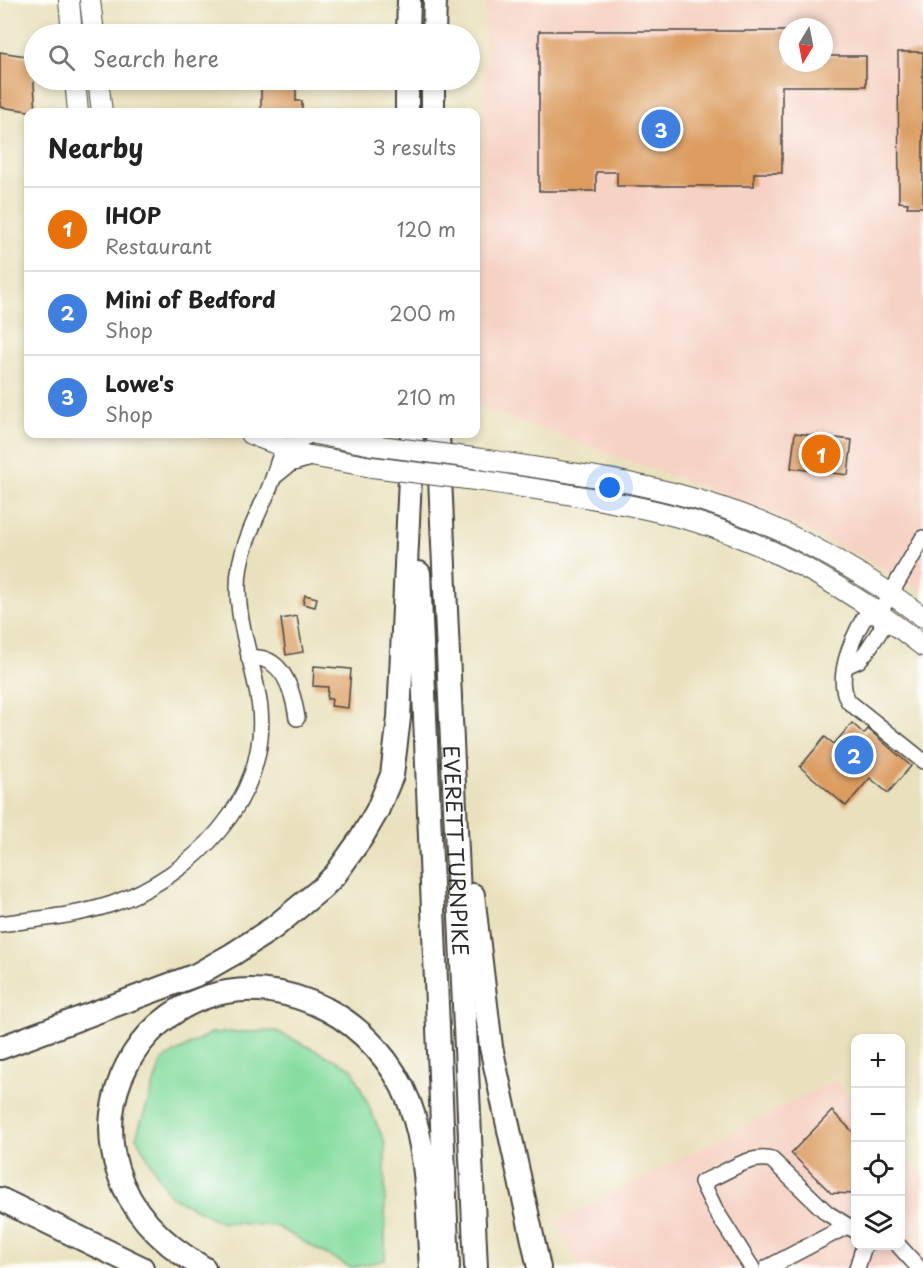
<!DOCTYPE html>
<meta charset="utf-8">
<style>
:root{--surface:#fff;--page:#f2f2f2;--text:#222;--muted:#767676;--line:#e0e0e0;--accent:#0b8043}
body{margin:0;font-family:"Playpen Sans",sans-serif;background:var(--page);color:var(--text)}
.controls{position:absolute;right:18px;bottom:18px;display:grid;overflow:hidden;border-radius:12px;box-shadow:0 3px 9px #0003}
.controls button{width:54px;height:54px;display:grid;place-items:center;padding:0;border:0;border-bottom:2px solid var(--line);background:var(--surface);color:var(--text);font:30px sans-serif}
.compass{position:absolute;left:779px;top:18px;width:54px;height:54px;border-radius:50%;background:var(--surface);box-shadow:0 3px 9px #0003;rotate:190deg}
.you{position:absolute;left:610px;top:488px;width:21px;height:21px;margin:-15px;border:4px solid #fff;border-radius:50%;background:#1a73e8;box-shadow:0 0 0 9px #1a73e833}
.badge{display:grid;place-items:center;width:39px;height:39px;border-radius:50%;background:var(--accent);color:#fff;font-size:20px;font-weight:700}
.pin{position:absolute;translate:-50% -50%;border:3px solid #fff;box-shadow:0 2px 6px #0006}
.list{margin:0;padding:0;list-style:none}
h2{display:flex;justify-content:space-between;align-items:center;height:78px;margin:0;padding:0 24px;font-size:26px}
h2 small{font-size:20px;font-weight:400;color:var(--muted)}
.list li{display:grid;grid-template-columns:39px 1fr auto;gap:18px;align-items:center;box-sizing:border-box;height:84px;padding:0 24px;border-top:2px solid var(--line)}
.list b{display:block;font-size:22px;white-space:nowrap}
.list p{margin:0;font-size:20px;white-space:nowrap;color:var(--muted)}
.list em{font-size:20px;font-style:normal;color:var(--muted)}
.icon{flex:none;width:33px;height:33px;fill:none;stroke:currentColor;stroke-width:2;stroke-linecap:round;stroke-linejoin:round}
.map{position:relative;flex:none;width:923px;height:1268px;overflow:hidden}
.search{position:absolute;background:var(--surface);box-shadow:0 3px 9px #0003;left:24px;top:24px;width:456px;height:66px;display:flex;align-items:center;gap:15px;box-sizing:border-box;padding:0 21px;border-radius:33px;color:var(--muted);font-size:22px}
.panel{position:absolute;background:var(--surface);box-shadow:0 3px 9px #0003;left:24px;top:108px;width:456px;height:330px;border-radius:12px}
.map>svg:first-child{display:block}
.built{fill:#f6d2c4;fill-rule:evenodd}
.green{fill:#87dda0;stroke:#598466;stroke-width:1.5}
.building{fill:#dc9c60}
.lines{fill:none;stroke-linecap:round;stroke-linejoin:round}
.minor-casing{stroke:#484641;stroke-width:18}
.major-casing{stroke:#484641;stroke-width:22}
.highway-casing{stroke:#484641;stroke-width:26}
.minor{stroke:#fff;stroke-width:15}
.major{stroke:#fff;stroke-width:20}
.highway{stroke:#fff;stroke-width:22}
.major-bridge-casing{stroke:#484641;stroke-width:22;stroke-linecap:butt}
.major-bridge{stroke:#fff;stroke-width:20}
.labels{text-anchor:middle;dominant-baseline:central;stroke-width:5;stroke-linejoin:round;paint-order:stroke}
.street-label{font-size:21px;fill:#2b2b2b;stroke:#fdfcf7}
</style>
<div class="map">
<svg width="923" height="1268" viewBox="0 0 923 1268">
<rect width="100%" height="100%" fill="#fdfcf7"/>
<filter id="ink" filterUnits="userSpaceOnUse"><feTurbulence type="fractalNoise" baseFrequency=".0167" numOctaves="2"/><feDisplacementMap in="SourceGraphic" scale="12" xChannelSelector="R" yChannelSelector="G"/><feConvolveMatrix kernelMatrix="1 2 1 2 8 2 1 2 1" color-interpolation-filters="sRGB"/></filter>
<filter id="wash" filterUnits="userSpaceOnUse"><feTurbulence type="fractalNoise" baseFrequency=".008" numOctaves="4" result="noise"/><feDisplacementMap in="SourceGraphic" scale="24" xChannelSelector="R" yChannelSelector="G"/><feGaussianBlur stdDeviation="1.35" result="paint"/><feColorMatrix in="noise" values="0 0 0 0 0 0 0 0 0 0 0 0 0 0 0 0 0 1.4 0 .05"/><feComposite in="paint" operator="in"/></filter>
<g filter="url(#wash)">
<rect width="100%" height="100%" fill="#e9e1bd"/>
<!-- built -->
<g class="built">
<path d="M486 0H923V592L861 556 759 508 476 405ZM788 27H824V63H788Z"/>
<path d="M835 1080 855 1102 856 1246H900L901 1152 923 1177V1268H581L555 1222Z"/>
</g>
<!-- green -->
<path class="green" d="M276 1031 352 1068 385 1143V1260L351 1268 275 1226 220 1222 169 1195 136 1137 162 1060 211 1033Z"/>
<g id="blocks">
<!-- building -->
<g class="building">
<path d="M539 31H788V63H824V56H866V86H782V173H754V186H617V172H596V191H539Z"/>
<path d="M0 52 32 57 36 112 0 107Z"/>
<path d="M898 52H923V207H907L908 203 899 202Z"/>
<path d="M266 80H296V101H302V112H261V81Z"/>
<path d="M795 433 852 440 848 475 791 468Z"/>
<path d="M305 595 317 598 315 607 303 604Z"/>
<path d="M297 616 303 652 286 655 281 619Z"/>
<path d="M314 666 351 669 348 708 331 706 332 699H327L328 687 313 686Z"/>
<path d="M852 723 864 734 868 729 911 766 888 793 870 778 846 806 800 767 825 737 834 744Z"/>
<path d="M832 1111 855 1134V1194L831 1193 791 1153Z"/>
</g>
</g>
</g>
<g filter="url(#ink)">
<use href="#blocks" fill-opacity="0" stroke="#484641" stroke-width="1.5"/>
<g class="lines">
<defs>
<g id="minor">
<path d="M274 477 290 464 314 457"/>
<path d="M880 612 864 618C852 639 834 680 849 702L923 761"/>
<path d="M249 658C283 654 293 691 297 718"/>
<path d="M846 666 859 660 866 652 882 628 880 612 923 538"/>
<path d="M0 924C37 919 76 916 112 904 192 876 269 800 260 709 255 662 231 614 240 565 245 539 258 514 269 489 283 455 274 448 314 434"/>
<path d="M899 1246 919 1268"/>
<path d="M752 1268 716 1211 702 1182C724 1175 749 1153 772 1160L827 1213 856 1231"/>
<path d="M767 1268 847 1226"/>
<path d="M857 1268 864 1246"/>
</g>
<g id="major">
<path d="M69 0 72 34"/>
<path d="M90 0 94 34"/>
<path d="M75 80 78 112"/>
<path d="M98 80 102 112"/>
<path d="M250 434 305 455 372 467"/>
<path d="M315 434 372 445"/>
<path d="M481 459C550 470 621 478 688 497 773 520 853 565 923 617"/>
<path d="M483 481C553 492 624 501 693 521 777 546 854 592 923 646"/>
</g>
<g id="highway">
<path d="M408 34 409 0"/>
<path d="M434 34 435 0"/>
<path d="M407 112V80"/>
<path d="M433 112V80"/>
<path id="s1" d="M438 434 476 1268"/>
<path d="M419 573 448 1268"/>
<path d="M473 895 491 1047 539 1268"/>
<path d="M0 1048 196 975 233 954 273 928 322 888 335 875 362 837 377 811 392 775 399 718 412 434"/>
<path d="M0 1199 142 1268"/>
<path d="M204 1268C12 1160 150 921 326 1009 363 1028 394 1063 409 1102 429 1154 427 1213 431 1268"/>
</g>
</defs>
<!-- minor casing -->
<use href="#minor" class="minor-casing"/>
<!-- major casing -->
<use href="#major" class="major-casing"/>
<!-- highway casing -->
<use href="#highway" class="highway-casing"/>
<!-- minor -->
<use href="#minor" class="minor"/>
<!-- major -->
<use href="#major" class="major"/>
<!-- highway -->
<use href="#highway" class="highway"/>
<defs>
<g id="major-bridge">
<path d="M372 445 481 459"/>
<path d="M372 467 483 481"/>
</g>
</defs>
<!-- major-bridge casing -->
<use href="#major-bridge" class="major-bridge-casing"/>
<!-- major-bridge -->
<use href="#major-bridge" class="major-bridge"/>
</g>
</g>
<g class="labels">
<!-- street labels -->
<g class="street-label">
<text stroke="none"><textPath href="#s1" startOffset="417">EVERETT TURNPIKE</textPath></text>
</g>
</g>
</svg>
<div class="controls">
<button>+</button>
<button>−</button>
<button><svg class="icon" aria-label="locate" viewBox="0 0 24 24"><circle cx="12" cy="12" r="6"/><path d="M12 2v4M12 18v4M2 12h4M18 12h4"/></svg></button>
<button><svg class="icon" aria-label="layers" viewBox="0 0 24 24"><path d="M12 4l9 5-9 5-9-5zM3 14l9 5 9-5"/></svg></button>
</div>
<svg class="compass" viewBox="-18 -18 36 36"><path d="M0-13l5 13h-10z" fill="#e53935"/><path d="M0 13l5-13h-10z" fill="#767676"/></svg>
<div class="you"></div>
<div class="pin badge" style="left:821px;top:454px;background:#e8710a">1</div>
<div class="pin badge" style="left:854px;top:755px;background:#3f7fe0">2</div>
<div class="pin badge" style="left:661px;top:129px;background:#3f7fe0">3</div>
<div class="search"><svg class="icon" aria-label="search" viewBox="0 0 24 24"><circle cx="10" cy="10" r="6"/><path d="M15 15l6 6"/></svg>Search here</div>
<section class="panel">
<h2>Nearby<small>3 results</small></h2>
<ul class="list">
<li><span class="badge" style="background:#e8710a">1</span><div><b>IHOP</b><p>Restaurant</p></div><em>120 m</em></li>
<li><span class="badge" style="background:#3f7fe0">2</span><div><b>Mini of Bedford</b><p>Shop</p></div><em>200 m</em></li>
<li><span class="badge" style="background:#3f7fe0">3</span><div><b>Lowe's</b><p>Shop</p></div><em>210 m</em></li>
</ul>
</section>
</div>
